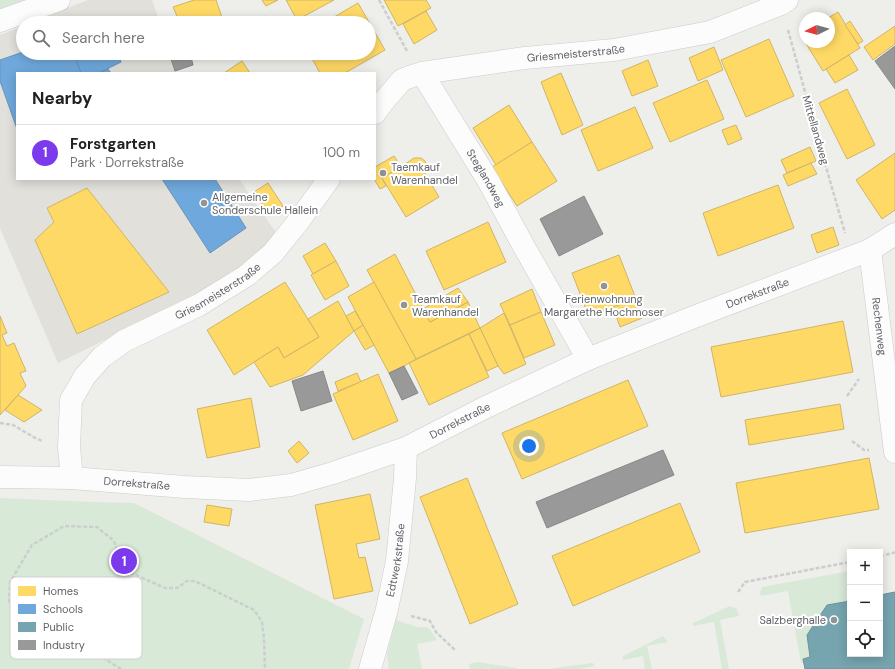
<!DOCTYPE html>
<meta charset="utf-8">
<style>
:root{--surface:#fff;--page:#f2f2f2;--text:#202124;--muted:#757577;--line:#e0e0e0;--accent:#7c3aed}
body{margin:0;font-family:"DM Sans",sans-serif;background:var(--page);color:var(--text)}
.controls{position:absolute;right:12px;bottom:12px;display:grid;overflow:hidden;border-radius:0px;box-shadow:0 2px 10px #0003}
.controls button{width:36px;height:36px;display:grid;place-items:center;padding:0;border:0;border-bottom:1px solid var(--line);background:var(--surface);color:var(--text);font:20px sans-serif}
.compass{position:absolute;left:799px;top:12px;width:36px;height:36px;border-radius:50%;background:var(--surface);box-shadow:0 2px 10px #0003;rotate:265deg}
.you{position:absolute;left:529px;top:446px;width:14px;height:14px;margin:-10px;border:3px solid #fff;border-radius:50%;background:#1a73e8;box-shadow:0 0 0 6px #1a73e833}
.badge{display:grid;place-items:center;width:26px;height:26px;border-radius:50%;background:var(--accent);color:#fff;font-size:13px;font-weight:700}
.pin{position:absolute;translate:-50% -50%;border:2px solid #fff;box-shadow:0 1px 4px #0006}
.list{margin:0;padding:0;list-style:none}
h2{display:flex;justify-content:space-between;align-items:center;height:52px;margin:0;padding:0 16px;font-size:17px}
h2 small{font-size:13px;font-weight:400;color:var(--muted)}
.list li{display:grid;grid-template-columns:26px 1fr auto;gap:12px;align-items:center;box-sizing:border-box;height:56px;padding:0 16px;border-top:1px solid var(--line)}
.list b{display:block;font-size:15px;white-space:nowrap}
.list p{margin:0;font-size:13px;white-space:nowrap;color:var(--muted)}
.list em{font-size:13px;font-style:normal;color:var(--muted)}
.icon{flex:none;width:22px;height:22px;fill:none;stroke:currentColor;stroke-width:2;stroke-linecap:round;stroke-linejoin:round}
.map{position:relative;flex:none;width:895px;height:669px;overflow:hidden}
.search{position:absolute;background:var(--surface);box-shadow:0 2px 10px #0003;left:16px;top:16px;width:360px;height:44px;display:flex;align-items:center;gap:10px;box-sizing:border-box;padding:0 14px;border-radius:22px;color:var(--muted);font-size:15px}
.panel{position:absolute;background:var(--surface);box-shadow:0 2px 10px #0003;left:16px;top:72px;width:360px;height:108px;border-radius:0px}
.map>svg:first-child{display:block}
.education{fill:#e1e0da}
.green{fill:#d9e9d8}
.homes{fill:#ffd966;stroke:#cfb566}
.schools{fill:#6fa8dc;stroke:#6a93b9}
.public{fill:#76a5af;stroke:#6f9199}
.industry{fill:#999;stroke:#88888a}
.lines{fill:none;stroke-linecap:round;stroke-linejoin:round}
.minor-casing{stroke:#cbcccb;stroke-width:23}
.path{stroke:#cacfcd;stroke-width:2.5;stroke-dasharray:4 2;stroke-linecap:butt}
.minor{stroke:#fcfcfc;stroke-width:22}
.poi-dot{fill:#919395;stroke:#fff;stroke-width:1.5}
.labels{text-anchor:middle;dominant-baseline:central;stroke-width:4;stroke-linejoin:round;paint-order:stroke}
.street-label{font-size:11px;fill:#5f6267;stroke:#fff}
.poi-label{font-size:11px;fill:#5f6267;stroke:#fff;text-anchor:start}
.key{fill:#fff;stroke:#cfd0d1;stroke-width:1}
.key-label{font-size:11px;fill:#5f6267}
</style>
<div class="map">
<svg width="895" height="669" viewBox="0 0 895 669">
<rect width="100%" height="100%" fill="#eeeeea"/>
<!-- education -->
<g class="education">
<path d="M88 0H152L160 23H30Z"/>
<path d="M23 26V53H170L177 73H17V179H239L277 234 255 259 223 282 58 363 0 228V35Z"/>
</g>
<!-- green -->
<g class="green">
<path d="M0 0H37L0 14Z"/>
<path d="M0 498 93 502 134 503 364 619 349 669H0Z"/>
<path d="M850 571V601L827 605 807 635 810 657 803 659V663H801L788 591 761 596 760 592 762 587Z"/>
<path d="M730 606 737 609 739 616 720 620 729 669H722L714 622 693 626V623Z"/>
<path d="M396 620 417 627H428L437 640 417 644 422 669H389L387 654Z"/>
<path d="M663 636 668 642 647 646 652 669H645L643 656 623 660V656Z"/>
<path d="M477 662 517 668 518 669H490V668L484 669H470L469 664Z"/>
<path d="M593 663 594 666 579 669H548Z"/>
</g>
<!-- homes -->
<g class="homes">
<path d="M194 0H216L224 23H180L173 7Z"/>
<path d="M262 0H278L266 6Z"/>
<path d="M286 0H334L297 20Z"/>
<path d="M384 0H426L431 8 398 26Z"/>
<path d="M358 3 385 50 345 73H320L309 53H369V23H324Z"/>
<path d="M426 11 437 30 414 44 403 24Z"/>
<path d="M838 12 860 48 823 71 805 42H829V18H828Z"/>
<path d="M265 16 269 23H253Z"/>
<path d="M850 21 863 41 858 44 845 25Z"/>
<path d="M895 26V44L873 60 864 47Z"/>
<path d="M769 39 794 96 746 117 721 60Z"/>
<path d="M714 47 723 70 698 81 689 58Z"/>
<path d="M849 55 858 70 835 83 826 69Z"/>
<path d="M648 60 658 86 632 96 622 71Z"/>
<path d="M242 61 250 73H224Z"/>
<path d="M561 73 583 125 562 135 541 82Z"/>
<path d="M707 80 724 119 670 142 653 103Z"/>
<path d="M847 89 875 145 847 159 819 103Z"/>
<path d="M509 105 532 142 496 165 473 128Z"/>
<path d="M635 107 653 148 598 171 581 130Z"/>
<path d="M736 125 742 139 728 145 722 130Z"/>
<path d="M532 142 557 181 517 206 492 167Z"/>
<path d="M810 147 816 161 787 173 781 160Z"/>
<path d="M895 153V210L882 219 856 180Z"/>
<path d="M394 156 401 167 382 178 386 186 380 189 374 179H375V167Z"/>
<path d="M414 158H421L425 161 427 165V170L425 174 439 197 406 217 382 178 401 167Z"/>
<path d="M811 163 817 174 788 186 783 175Z"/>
<path d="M268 183 283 206 269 216 254 192Z"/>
<path d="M778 185 794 228 718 256 703 213Z"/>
<path d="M87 188 169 292 77 334 35 240 54 222 47 208Z"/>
<path d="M488 222 506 262 444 290 426 251Z"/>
<path d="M833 227 839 245 817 253 811 235Z"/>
<path d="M325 243 336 261 313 274 303 256Z"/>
<path d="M395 254 430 322 468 302 480 328 416 359 367 270Z"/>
<path d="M619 255 636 299 589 317 572 273Z"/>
<path d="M336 261 349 286 325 300 311 275Z"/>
<path d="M285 282 319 337 284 358 278 347 234 375 207 330Z"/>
<path d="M374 282 416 359 404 366 389 373 348 297Z"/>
<path d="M458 288 468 302 430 322 423 309Z"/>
<path d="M532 289 541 312 510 325 500 304Z"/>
<path d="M636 299 642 318 620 327 613 307Z"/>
<path d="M338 301 354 331 303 375 270 387 254 362 278 347 284 358 319 337 308 319Z"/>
<path d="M355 311 363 325 354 331 346 316Z"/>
<path d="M541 312 555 345 524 358 510 325Z"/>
<path d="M504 313 526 364 504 374 498 366 480 328Z"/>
<path d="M0 316 7 333 2 335 7 346 14 343 26 371 20 373 26 386 0 415Z"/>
<path d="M843 321 853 372 721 397 711 347Z"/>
<path d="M363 325 374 345 365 350 354 331Z"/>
<path d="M480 328 498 366 487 371 469 334Z"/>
<path d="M469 334 489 377 429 405 409 363Z"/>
<path d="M357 373 361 382 338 391 335 382Z"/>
<path d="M378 374 398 421 353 440 333 394Z"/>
<path d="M628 380 648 426 522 479 502 433Z"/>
<path d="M18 395 42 410 24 422 5 410Z"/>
<path d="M251 398 260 447 207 458 197 409Z"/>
<path d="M840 404 844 429 749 445 745 420Z"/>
<path d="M299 441 309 453 297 463 288 451Z"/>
<path d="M869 458 879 509 745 533 736 483Z"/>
<path d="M467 478 518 604 470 624 420 497Z"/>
<path d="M370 494 380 539 356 544 359 558 365 557 373 591 334 599 315 505Z"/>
<path d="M680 503 700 552 573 606 552 556Z"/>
<path d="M207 505 232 509 229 526 204 522Z"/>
</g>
<!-- schools -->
<g class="schools">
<path d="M23 52V53H74L81 73H17V129L0 81V60Z"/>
<path d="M74 53H118L121 62 99 73H81Z"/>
<path d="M108 69 111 73H99Z"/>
<path d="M162 179H215L246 228 210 253Z"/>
</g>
<!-- public -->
<path class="public" d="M895 592V669H805L803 659 810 657 807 635 827 605 850 601V654H880V595Z"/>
<!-- industry -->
<g class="industry">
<path d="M178 18 180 23H162L170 20Z"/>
<path d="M895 46V89L875 61Z"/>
<path d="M169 53H190L193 65 175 71Z"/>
<path d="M584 196 603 234 559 256 540 219Z"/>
<path d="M404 366 418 393 402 400 389 373Z"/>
<path d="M323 371 332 401 301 411 292 381Z"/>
<path d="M663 450 674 475 547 528 536 502Z"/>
</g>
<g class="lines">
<defs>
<g id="minor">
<path d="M0 21 59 0"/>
<path id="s1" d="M422 73 489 182 523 245 588 359"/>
<path id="s2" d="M375 113 383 102 402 80 412 76 422 73 525 58 614 50 710 32 781 4 787 0"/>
<path id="s3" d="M870 250 895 452"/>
<path id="s4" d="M0 477 72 478 185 487 249 490 291 485 333 473 406 448 484 408 588 359 694 317 870 250 895 234"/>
<path id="s5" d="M72 478 69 447 71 400 85 376 102 357 124 341 199 305 246 276 273 253 298 222 329 179"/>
<path id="s6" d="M370 669 387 609 397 561 405 478 406 448"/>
</g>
</defs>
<!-- minor casing -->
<use href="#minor" class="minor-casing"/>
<!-- path -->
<g class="path">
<path d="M379 0 407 51"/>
<path d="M788 30 818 139 845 233"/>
<path d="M847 396 859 379"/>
<path d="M0 423 13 425 37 439 43 441"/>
<path d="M852 441 864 450H869"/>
<path d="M880 556 893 553 895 552"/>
<path d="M738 592 745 582 850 562"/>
<path d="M411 616 430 621 436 632 456 651"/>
<path d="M121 669 97 654 37 641 17 621 9 601 10 582 32 545 64 526 97 527 114 541 119 557 129 572 165 588H177L187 581H195L254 610 262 622 264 638 265 669"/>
</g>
<!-- minor -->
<use href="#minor" class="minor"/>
</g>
<!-- markers -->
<g class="poi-dot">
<circle cx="383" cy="173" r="4"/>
<circle cx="204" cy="203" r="4"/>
<circle cx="604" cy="286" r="4"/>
<circle cx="404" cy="305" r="4"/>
<circle cx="834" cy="620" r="4"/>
</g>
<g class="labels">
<!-- street labels -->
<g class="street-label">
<text stroke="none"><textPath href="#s2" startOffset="219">Griesmeisterstraße</textPath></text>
<text transform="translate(816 130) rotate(74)">Mittellandweg</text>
<text stroke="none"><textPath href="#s1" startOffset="123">Steglandweg</textPath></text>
<text stroke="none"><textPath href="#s5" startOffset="265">Griesmeisterstraße</textPath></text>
<text stroke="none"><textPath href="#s4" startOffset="797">Dorrekstraße</textPath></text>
<text stroke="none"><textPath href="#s3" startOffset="77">Rechenweg</textPath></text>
<text stroke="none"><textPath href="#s4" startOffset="473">Dorrekstraße</textPath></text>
<text stroke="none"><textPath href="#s4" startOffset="137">Dorrekstraße</textPath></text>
<text stroke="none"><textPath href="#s6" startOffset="112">Edtwerkstraße</textPath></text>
</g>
<!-- poi labels -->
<g class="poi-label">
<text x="391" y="167">Taemkauf<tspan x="391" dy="13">Warenhandel</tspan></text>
<text x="212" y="197">Allgemeine<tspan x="212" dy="13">Sonderschule Hallein</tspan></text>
<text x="412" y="299">Teamkauf<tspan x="412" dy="13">Warenhandel</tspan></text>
<text x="604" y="299" text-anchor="middle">Ferienwohnung<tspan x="604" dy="13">Margarethe Hochmoser</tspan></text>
<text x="826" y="620" text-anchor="end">Salzberghalle</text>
</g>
</g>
<!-- legend -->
<rect x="10" y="577" width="132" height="82" rx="6" class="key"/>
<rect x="18" y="586" width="18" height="10" fill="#ffd966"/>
<rect x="18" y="604" width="18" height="10" fill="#6fa8dc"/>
<rect x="18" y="622" width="18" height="10" fill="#76a5af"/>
<rect x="18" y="640" width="18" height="10" fill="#999"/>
<g class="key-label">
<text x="43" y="595">Homes</text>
<text x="43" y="613">Schools</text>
<text x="43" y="631">Public</text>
<text x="43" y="649">Industry</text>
</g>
</svg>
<div class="controls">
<button>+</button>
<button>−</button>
<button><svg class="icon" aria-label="locate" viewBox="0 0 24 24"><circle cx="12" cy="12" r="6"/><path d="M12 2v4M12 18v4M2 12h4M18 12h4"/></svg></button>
</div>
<svg class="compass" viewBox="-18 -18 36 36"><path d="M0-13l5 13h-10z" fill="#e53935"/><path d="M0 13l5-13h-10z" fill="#757577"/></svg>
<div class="you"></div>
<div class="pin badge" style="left:124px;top:561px">1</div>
<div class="search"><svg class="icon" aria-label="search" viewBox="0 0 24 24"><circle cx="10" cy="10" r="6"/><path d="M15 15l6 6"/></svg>Search here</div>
<section class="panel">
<h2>Nearby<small></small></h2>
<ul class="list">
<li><span class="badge">1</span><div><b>Forstgarten</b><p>Park · Dorrekstraße</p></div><em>100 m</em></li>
</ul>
</section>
</div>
